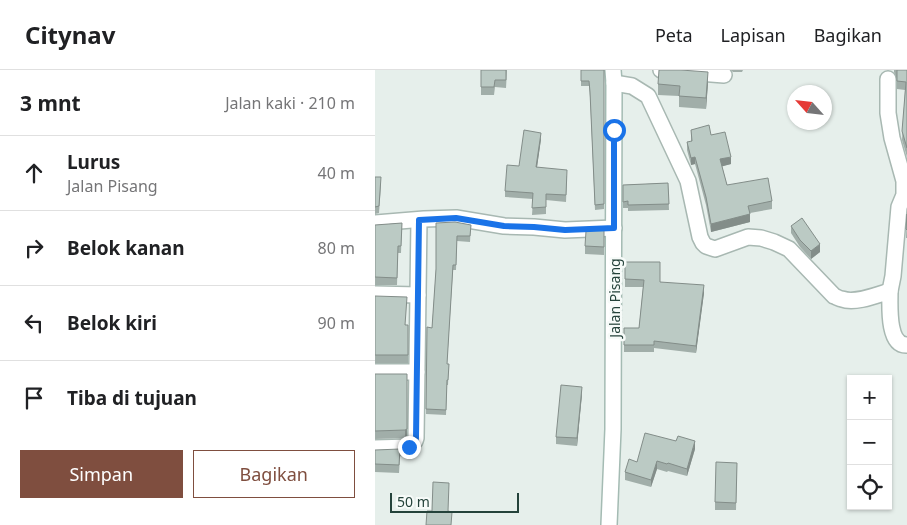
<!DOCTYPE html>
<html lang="id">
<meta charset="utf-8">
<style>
:root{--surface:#fff;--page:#f6f6f6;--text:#202124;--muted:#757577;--line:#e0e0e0;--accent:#7f4e3f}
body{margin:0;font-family:"Noto Sans",sans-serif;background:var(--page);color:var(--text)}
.controls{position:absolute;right:15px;bottom:15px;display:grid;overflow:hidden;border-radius:0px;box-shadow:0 1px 4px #0004}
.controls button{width:45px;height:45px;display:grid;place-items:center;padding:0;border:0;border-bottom:1px solid var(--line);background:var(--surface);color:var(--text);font:25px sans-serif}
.compass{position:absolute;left:412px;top:15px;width:45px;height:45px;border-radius:50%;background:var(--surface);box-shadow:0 1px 4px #0004;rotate:297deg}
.scale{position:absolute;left:15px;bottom:12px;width:129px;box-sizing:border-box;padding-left:5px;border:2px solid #24423a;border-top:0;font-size:14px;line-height:18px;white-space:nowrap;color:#24423a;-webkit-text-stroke:4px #f7fbf9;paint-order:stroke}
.stop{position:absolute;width:15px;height:15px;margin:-11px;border:4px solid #1a73e8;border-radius:50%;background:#fff}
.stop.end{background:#1a73e8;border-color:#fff;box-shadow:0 1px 5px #0008}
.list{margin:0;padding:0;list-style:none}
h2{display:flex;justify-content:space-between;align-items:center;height:65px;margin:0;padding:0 20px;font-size:21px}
h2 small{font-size:16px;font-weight:400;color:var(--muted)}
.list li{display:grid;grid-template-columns:32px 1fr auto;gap:15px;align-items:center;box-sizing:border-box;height:75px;padding:0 20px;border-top:1px solid var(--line)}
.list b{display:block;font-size:19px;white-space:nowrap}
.list p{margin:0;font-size:16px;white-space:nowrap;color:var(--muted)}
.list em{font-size:16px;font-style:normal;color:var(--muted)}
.actions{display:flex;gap:10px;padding:15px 20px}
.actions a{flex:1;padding:11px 0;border:1px solid var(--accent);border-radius:0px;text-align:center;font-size:18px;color:var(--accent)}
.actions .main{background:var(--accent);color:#fff}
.icon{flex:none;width:28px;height:28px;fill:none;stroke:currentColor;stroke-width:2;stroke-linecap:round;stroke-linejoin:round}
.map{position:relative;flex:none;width:532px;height:455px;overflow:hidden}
header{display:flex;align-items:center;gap:30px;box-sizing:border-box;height:70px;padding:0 25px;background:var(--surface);border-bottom:1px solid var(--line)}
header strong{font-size:24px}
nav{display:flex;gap:28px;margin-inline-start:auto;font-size:18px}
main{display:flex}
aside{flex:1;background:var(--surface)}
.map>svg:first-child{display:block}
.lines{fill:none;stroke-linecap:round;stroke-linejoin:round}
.street-casing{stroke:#a8b8b2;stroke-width:18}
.secondary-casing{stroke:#a4bbb3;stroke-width:18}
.street{stroke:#fff;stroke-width:15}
.secondary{stroke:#fff;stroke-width:15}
.wall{fill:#a1aea9}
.shaded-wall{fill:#838d89}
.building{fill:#bbcac4;stroke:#838d89}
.route{stroke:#1a73e8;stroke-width:6}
.labels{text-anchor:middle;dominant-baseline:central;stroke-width:5;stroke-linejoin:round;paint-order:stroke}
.street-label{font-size:14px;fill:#24423a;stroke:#f7fbf9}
</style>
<header>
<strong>Citynav</strong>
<nav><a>Peta</a><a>Lapisan</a><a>Bagikan</a></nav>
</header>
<main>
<aside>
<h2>3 mnt<small>Jalan kaki · 210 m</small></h2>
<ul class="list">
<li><svg class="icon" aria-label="ahead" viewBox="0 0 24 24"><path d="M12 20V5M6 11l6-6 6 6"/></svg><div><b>Lurus</b><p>Jalan Pisang</p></div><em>40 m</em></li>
<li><svg class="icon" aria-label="right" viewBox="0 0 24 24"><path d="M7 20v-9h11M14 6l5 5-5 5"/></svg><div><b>Belok kanan</b></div><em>80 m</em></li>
<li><svg class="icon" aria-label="left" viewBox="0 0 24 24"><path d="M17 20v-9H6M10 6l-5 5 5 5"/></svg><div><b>Belok kiri</b></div><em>90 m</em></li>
<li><svg class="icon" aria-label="arrive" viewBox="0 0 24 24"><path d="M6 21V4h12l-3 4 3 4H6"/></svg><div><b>Tiba di tujuan</b></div></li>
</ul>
<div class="actions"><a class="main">Simpan</a><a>Bagikan</a></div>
</aside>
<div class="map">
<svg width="532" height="455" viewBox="0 0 532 455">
<rect width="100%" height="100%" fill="#e6efeb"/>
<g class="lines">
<defs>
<g id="street">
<path d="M286 0 349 5"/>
<path d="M513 9V43L517 68 529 111V125L524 137 518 206 515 221"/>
<path d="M239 13 257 16 273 26 313 111 325 167 328 173 331 176 340 179 373 167 386 168 399 172 414 179 459 226C462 227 464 229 467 229 480 234 502 225 515 221 515 234 512 276 532 275"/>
<path d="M0 153 49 149 81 148 129 156 159 157 190 160 239 158"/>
<path d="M0 224 43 225"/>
<path d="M0 302H42"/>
<path d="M0 378 34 377 40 371 41 368 44 150"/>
</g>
<path id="secondary" d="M234 455 238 359 239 13 238 0"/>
</defs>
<!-- street casing -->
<use href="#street" class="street-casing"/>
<!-- secondary casing -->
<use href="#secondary" class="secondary-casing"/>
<!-- street -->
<use href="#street" class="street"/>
<!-- secondary -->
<use href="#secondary" class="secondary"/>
</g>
<!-- wall -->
<g class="wall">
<path d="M106 0H132L131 18 120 17 119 25H106Z"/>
<path d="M206 0H229V139L220 140 215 27 214 16H206Z"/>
<path d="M356 0H368L367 2H358Z"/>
<path d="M519 0H532V87L527 70 530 20 522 19V9L519 2Z"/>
<path d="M333 13 331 39 304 37V26L283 25V14Z"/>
<path d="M316 60 336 65 356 94 347 96 352 115 397 131V139L375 143V152L336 162 331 135 320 94 316 95 312 80V72H316Z"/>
<path d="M166 69 162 97 192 106 191 132 171 130V144L157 145 158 129 130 127V121L144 96Z"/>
<path d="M0 107 6 115 4 143 0 144Z"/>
<path d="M293 113 294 140 253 141V138H248V115Z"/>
<path d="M532 144V168H531Z"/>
<path d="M27 153 26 183H23L22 215H0V155Z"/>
<path d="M61 153 96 155 95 172 82 171 81 200H78L72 294H74L73 315H72L71 345 51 344 52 257 57 258 61 199Z"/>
<path d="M416 156 445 182 436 189 425 177 416 163Z"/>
<path d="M229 160V185L210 184V176Z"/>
<path d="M250 192 285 212 329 223 321 283 279 278V282H249V258H264L268 217H250Z"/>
<path d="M0 226 31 255H33V293H0Z"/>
<path d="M0 304H32V366L30 368 0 369Z"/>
<path d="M207 324 202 376 181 374V367Z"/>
<path d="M301 371 320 379 312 406 293 401 292 402 282 399 276 417 250 410V402L262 392Z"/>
<path d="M0 380 25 387 24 403 0 402Z"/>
<path d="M362 393 361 440H340V432Z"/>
</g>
<!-- shaded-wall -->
<g class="shaded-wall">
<path d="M333 2V13L331 39V28Z"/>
<path d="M166 63V69L161 104V97Z"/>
<path d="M320 87V94L316 95V88Z"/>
<path d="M356 87V94L345 97V89Z"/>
<path d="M375 144V152L336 162V154Z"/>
<path d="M445 174V182L436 189V181Z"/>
<path d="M329 215V223L321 283V276Z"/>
<path d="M32 311V366L30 368V360Z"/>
<path d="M207 317V324L202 376V368Z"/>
<path d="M320 371V379L312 406V399Z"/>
<path d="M282 391V399L276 417V410Z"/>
</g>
<!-- building -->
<g class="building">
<path d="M106 0H131V10H120L119 17H106Z"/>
<path d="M206 0H229V134L220 135 215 22 214 11H206Z"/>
<path d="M284 0H306L333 2 331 28 304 26 305 16 283 14Z"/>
<path d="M522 0H532V78L527 61 531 12 522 11Z"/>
<path d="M334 55 336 65 350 62 356 87 345 89 352 115 393 108 397 131 373 136 375 144 336 154 331 127 320 87 316 88 312 72 317 71 316 60Z"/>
<path d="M149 60 166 63 161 97 192 100 191 125 171 124V137L157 138 158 123 130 121 132 95 144 96Z"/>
<path d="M0 107H6L4 136 0 137Z"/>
<path d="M293 113 294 134 253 135V131L248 132V115Z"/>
<path d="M532 144V160L531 159Z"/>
<path d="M427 148 445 174 436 181 425 170 416 156Z"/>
<path d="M80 152 96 155 95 166H82L81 195H78L72 294H74L73 310H72L71 340 51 339 52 257 57 258 61 199V153Z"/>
<path d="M27 153 26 176H23L22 208 0 207V155Z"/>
<path d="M229 160V177L210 176 211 161Z"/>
<path d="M250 192H285V212L329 215 321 276 279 271V275H249V258H264L269 210 250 209Z"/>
<path d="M0 226 32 227 30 255H33V285H0Z"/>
<path d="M0 304H32V359L30 360 0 361Z"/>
<path d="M186 315 207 317 202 368 181 367Z"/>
<path d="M270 363 301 371 303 366 320 371 312 399 293 393 292 394 282 391 276 410 250 402 254 389 262 392Z"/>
<path d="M25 379 24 395 0 394V380Z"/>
<path d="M341 392 362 393 361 433 340 432Z"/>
<path d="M58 412 74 413 73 441 77 442 76 455H51L52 441H57Z"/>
</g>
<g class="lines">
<!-- route -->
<path class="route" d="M34 377 40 372 41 368 44 150 81 148 129 156 159 157 190 160 239 158V60"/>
</g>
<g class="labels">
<!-- street labels -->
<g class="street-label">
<text transform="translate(239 228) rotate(-90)">Jalan Pisang</text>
</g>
</g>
</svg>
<div class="controls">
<button>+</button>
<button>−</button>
<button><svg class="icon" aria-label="locate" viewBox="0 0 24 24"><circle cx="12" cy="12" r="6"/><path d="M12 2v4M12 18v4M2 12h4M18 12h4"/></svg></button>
</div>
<svg class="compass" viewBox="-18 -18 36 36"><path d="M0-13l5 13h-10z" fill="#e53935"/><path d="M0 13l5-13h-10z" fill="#757577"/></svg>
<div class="scale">50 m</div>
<div class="stop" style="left:239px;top:60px"></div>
<div class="stop end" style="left:34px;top:377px"></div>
</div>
</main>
